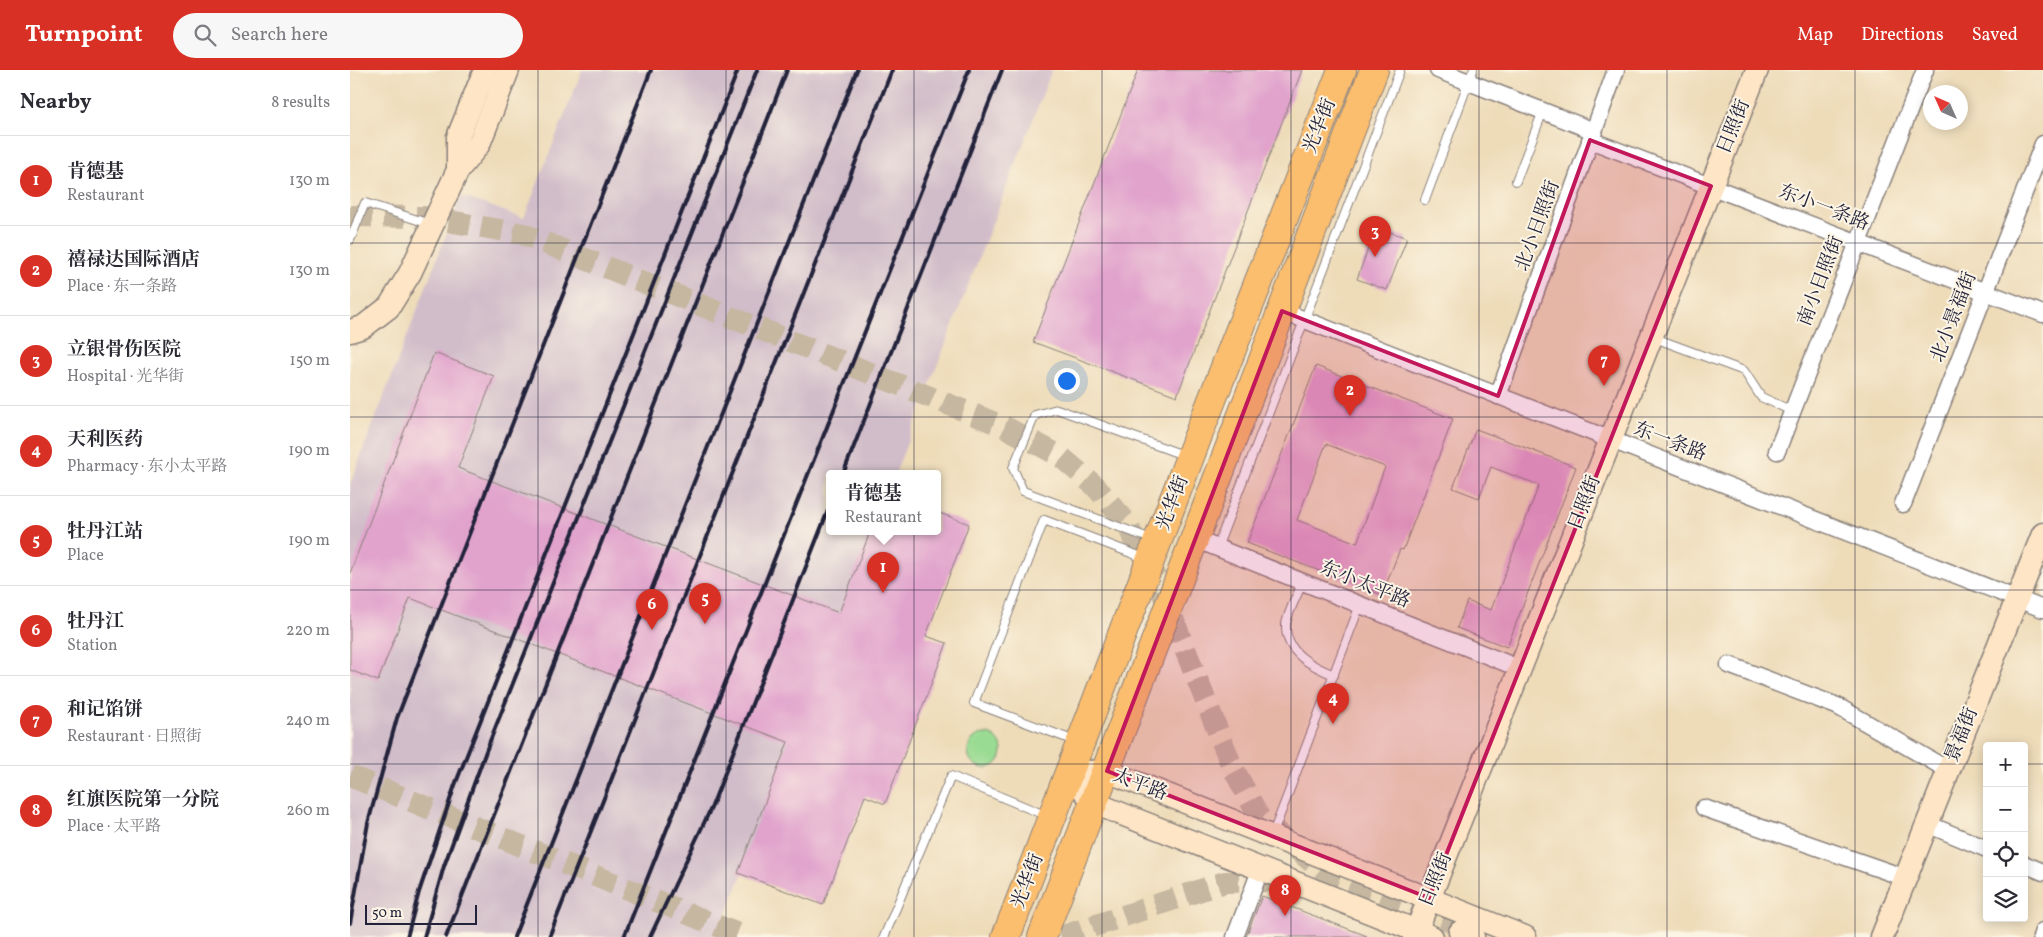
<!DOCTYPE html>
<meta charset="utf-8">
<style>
:root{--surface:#fff;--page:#f7f7f7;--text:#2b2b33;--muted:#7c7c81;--line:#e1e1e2;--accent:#d93025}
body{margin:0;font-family:Vollkorn,"Noto Serif SC",serif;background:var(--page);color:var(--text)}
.controls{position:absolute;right:15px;bottom:15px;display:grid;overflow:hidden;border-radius:5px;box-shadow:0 2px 12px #0003}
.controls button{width:45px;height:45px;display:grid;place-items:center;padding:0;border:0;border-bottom:1px solid var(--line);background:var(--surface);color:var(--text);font:25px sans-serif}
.compass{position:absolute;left:1573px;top:15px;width:45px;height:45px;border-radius:50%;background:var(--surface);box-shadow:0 2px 12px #0003;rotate:315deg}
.scale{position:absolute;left:15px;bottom:12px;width:112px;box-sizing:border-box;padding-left:5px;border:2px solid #22223b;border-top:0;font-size:14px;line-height:18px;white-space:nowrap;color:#22223b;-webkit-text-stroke:4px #fcf5e5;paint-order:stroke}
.you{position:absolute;left:716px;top:310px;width:18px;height:18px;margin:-12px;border:4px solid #fff;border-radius:50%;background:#1a73e8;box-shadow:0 0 0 8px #1a73e833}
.badge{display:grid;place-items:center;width:32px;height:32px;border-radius:50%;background:var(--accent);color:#fff;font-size:16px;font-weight:700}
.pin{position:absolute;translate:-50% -41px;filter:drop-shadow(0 1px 2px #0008)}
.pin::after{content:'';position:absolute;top:26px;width:18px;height:15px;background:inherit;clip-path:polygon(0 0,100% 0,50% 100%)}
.popup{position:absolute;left:476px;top:400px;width:115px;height:65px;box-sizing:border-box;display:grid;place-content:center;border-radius:5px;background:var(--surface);filter:drop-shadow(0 1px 4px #0005);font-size:16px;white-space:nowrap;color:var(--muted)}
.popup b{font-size:19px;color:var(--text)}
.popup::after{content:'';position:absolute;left:50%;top:100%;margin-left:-10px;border:10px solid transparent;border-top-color:var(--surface)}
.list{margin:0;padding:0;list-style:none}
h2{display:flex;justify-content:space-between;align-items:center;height:65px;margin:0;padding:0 20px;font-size:21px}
h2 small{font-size:16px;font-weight:400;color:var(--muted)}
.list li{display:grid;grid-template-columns:32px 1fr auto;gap:15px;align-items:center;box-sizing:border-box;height:90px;padding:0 20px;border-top:1px solid var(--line)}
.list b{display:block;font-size:19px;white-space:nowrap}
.list p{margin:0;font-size:16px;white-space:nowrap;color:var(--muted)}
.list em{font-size:16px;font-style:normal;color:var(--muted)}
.icon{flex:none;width:28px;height:28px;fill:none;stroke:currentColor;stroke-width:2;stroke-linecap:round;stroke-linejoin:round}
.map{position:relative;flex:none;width:1693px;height:867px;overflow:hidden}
header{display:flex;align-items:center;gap:30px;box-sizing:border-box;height:70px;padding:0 25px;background:var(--accent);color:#fff}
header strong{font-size:24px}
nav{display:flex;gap:28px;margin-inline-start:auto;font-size:18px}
.search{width:350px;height:45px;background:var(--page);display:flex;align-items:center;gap:12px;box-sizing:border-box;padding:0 18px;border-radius:28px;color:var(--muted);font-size:19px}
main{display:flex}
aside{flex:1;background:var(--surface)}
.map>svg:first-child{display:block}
.industrial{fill:#d1bdc9}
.green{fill:#99db92;stroke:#5e7e66}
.building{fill:#e1a3cc;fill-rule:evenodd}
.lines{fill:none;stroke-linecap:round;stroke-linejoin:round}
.secondary-tunnel{stroke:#c5b7a0;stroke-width:22;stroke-dasharray:22 11;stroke-linecap:butt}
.lane-casing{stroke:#887f7a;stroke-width:10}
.street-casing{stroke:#887f7a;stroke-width:19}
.secondary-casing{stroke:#887f7a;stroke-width:25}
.highway-casing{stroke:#887f7a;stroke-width:30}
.lane{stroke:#fff;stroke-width:8}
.street{stroke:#fff;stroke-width:16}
.secondary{stroke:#fde5c5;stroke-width:22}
.highway{stroke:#fbbd6e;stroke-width:28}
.rail{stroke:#22223b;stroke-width:4}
.marked{fill:#c2185b;fill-opacity:0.2;stroke:#c2185b;stroke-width:4;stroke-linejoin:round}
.grid{fill:none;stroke:#22223b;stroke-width:1;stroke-opacity:0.55}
.labels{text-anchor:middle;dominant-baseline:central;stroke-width:4;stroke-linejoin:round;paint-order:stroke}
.street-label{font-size:19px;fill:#22223b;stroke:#fcf5e5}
</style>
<header>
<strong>Turnpoint</strong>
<div class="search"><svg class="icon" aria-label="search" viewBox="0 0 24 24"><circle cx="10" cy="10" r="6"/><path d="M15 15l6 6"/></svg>Search here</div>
<nav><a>Map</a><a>Directions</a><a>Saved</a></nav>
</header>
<main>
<aside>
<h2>Nearby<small>8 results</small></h2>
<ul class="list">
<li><span class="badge">1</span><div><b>肯德基</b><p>Restaurant</p></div><em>130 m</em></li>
<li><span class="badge">2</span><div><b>禧禄达国际酒店</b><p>Place · 东一条路</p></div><em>130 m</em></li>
<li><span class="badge">3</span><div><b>立银骨伤医院</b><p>Hospital · 光华街</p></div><em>150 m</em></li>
<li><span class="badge">4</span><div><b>天利医药</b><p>Pharmacy · 东小太平路</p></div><em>190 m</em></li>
<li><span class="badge">5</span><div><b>牡丹江站</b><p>Place</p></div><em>190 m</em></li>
<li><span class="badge">6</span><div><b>牡丹江</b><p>Station</p></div><em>220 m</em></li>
<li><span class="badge">7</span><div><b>和记馅饼</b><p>Restaurant · 日照街</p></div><em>240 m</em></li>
<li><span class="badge">8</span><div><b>红旗医院第一分院</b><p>Place · 太平路</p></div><em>260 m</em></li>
</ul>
</aside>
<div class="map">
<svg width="1693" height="867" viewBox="0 0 1693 867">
<rect width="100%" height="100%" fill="#fcf5e5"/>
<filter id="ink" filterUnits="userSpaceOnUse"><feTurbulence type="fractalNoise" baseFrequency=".02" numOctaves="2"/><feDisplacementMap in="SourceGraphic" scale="10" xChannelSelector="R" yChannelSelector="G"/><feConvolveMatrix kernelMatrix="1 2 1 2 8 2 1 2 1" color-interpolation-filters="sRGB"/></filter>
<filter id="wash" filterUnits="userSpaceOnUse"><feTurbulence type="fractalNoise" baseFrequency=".0096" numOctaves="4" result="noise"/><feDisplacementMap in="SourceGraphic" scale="20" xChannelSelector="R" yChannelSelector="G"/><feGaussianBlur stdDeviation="1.12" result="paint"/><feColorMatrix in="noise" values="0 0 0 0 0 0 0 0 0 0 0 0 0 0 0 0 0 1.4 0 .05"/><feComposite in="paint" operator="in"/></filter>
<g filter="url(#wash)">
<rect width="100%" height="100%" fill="#eedcb9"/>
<!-- industrial -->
<path class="industrial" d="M232 0H702L545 404H479V462H523L368 867H0V414L111 126 174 148Z"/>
<!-- green -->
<circle class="green" cx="635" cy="681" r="17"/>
<g id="blocks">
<!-- building -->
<g class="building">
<path d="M788 0H952L827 326 683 272Z"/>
<path d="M1026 157 1057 168 1037 220 1007 209Z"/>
<path d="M84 283 144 306 108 398 489 543 520 462H587V442L619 454 576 566 597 573 535 734 515 726 473 835 388 803 438 672 60 528 28 611 0 600V503Z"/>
<path d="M966 296 1103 349 1053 480 1050 479 1032 525 897 473ZM976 374 1035 397 1007 473 947 450Z"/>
<path d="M1126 359 1226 397 1157 577 1107 558 1117 531 1141 540 1189 415 1141 397 1129 428 1103 418Z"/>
<path d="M912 826 1017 866V867H896Z"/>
</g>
</g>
</g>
<g filter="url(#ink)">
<use href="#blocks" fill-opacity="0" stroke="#887f7a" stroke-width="1"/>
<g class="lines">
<!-- secondary-tunnel -->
<g class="secondary-tunnel">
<path d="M0 146 75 147 173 164 655 357 710 386 745 416 775 451 809 514 881 694 909 747 977 805 1113 856"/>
<path d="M0 706 395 867"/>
<path d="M711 867 875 812 928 811"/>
</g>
<defs>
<g id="lane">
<path d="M1166 111 1193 41"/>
<path d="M1075 130 1123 0"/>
<path d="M0 170 15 133 80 154"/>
<path d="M1302 267 1394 301 1411 327 1442 341"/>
<path d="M804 470 673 421 663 398 685 345 707 339 836 386"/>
<path d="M867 478 1050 0"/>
<path d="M953 512C948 523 937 544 936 555 935 583 962 596 984 605"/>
<path d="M725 671 624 633 694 450 797 489"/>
<path d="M922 766 1010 535"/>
<path d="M534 867 601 706 697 746"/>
</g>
<g id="street">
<path d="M1088 0 1244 61"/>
<path d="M1240 70 1693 244"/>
<path d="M932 241 1693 539"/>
<path d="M1148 326 1266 0"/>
<path d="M1427 381 1575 0"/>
<path d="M1553 434 1693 74"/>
<path d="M845 469 1171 599"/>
<path d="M1379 595 1487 636 1598 700"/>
<path d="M1354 738 1556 808"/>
<path d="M1577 754 1637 779"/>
<path d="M1674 794 1693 802"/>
<path d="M885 867 911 798"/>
<path d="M1691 867 1693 861"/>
</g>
<g id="secondary">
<path d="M108 100V67L135 0"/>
<path d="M0 261 13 257 39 237 60 203 108 100 129 74 158 0"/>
<path d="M720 703 757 701 1175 867"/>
<path d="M720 703 744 733 1082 867"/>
<path d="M1110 862 1123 867"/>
<path d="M1064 867 1407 0"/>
<path d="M1532 867 1693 464"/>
</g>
<g id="highway">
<path d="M656 867 851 358 992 0"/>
<path d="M692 867 1024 0"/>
</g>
</defs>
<!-- lane casing -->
<use href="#lane" class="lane-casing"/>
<!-- street casing -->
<use href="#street" class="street-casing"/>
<!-- secondary casing -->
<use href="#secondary" class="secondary-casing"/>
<!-- highway casing -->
<use href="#highway" class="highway-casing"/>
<!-- lane -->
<use href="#lane" class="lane"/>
<!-- street -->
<use href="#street" class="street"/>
<!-- secondary -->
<use href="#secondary" class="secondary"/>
<!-- highway -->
<use href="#highway" class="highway"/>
<!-- rail -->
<g class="rail">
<path d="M493 404 652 0"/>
<path d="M0 853 18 753 47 648 301 0"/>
<path d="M57 867 69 822 105 715 388 0"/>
<path d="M74 867 94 796 136 681 407 0"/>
<path d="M96 867 437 0"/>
<path d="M164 867 507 0"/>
<path d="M199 867 542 0"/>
<path d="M274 867 619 0"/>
<path d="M300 867 362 736 479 438"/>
</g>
</g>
</g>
<!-- marked area -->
<path class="marked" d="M1240 70 1361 116 1079 828 757 701 932 241 1148 326Z"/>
<!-- grid -->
<path class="grid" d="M188 0V867M376 0V867M564 0V867M752 0V867M941 0V867M1129 0V867M1317 0V867M1505 0V867M0 173H1693M0 347H1693M0 520H1693M0 694H1637M1674 694H1693"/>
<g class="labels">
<!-- street labels -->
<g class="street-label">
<text transform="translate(970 56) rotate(-68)">光华街</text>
<text transform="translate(1384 57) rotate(-68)">日照街</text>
<text transform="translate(1474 138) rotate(21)">东小一条路</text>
<text transform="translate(1188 156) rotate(-70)">北小日照街</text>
<text transform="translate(1471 211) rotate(-69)">南小日照街</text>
<text transform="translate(1604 247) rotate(-69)">北小景福街</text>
<text transform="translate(1320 372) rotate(21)">东一条路</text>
<text transform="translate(823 433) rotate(-69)">光华街</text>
<text transform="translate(1235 433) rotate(-69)">日照街</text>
<text transform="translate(1015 515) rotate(22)">东小太平路</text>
<text transform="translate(1612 665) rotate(-68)">景福街</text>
<text transform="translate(790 715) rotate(21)">太平路</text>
<text transform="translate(1086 810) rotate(-68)">日照街</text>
<text transform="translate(678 811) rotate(-69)">光华街</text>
</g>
</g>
</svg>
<div class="controls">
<button>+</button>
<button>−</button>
<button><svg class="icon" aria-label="locate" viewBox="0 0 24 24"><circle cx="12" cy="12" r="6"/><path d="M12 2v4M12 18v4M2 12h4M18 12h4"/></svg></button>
<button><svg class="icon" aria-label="layers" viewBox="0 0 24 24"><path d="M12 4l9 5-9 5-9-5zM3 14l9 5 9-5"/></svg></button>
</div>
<svg class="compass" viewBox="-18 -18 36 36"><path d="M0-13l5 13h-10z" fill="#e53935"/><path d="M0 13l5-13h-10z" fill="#7c7c81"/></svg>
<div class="scale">50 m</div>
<div class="you"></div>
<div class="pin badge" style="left:533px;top:523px">1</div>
<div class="popup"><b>肯德基</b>Restaurant</div>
<div class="pin badge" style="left:1000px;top:346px">2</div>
<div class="pin badge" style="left:1025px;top:187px">3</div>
<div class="pin badge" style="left:983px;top:654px">4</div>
<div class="pin badge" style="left:355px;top:554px">5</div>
<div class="pin badge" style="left:302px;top:560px">6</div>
<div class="pin badge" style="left:1254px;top:316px">7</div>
<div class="pin badge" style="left:935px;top:846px">8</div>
</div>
</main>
